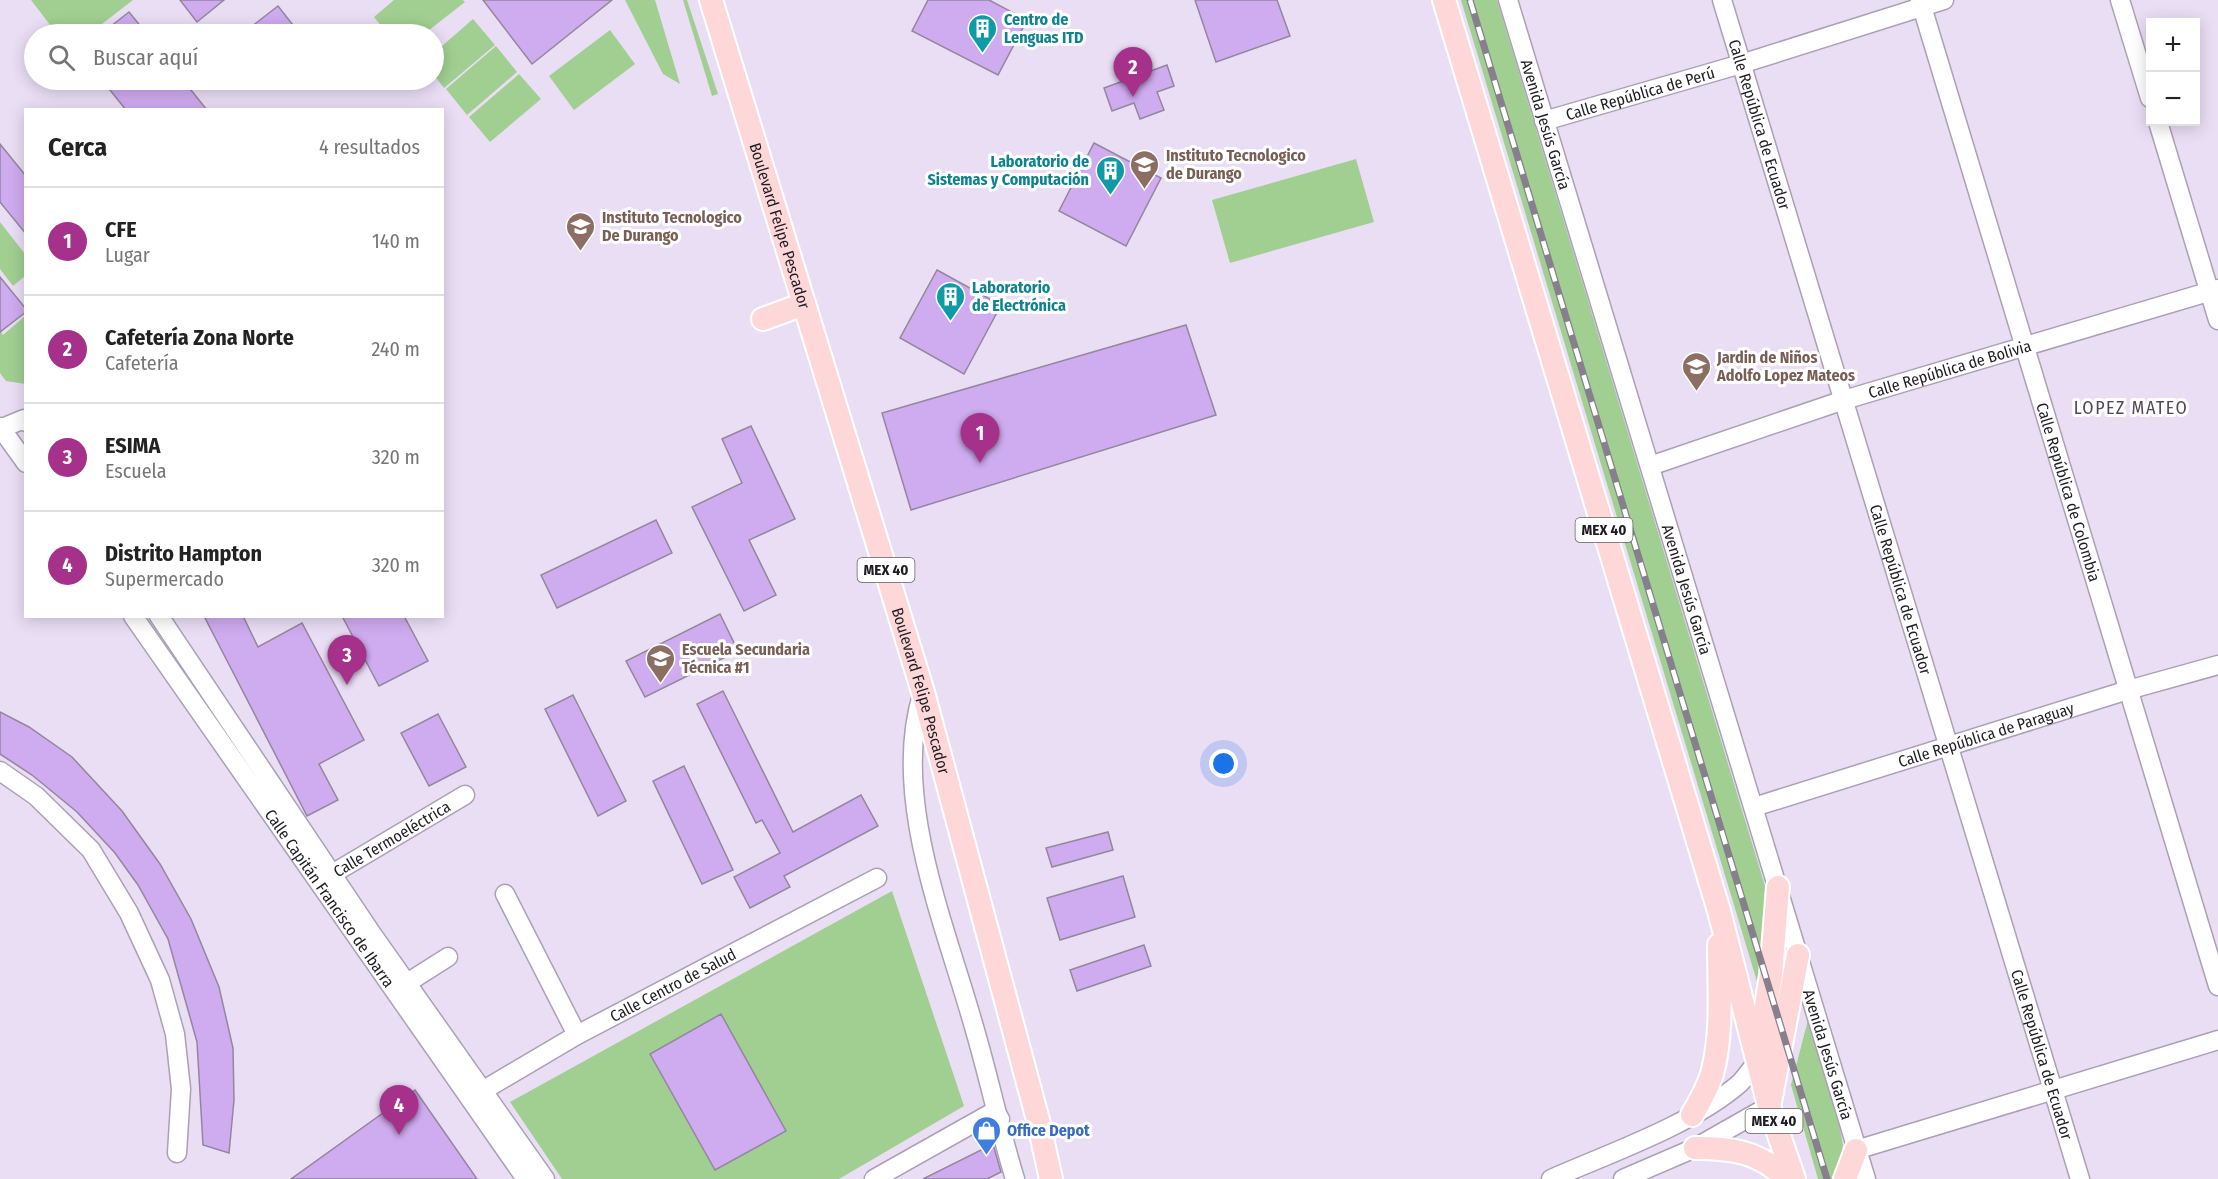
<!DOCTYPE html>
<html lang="es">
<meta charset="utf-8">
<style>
:root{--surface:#fff;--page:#f2f2f2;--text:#222;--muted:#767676;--line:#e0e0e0;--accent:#a5318b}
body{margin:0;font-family:"Fira Sans Condensed",sans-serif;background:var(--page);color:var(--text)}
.controls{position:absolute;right:18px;top:18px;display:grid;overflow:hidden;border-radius:0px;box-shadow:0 3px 15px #0003}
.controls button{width:54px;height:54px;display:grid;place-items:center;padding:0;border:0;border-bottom:2px solid var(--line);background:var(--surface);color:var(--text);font:30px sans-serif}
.you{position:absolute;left:1224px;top:764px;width:21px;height:21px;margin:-15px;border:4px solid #fff;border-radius:50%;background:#1a73e8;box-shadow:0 0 0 9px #1a73e833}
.badge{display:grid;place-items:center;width:39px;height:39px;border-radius:50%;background:var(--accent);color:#fff;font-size:20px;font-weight:700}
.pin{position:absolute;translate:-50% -50px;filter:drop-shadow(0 2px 3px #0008)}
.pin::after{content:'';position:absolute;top:32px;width:21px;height:18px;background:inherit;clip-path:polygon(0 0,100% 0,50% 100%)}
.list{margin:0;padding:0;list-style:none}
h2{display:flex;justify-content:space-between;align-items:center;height:78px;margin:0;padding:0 24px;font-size:26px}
h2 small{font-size:20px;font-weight:400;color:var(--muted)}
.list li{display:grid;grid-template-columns:39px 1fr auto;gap:18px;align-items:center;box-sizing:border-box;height:108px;padding:0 24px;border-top:2px solid var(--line)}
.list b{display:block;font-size:22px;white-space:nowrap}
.list p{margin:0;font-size:20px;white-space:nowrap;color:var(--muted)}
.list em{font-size:20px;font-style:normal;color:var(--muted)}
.icon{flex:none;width:33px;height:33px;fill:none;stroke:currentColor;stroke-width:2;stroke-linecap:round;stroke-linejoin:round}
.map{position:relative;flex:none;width:2218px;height:1179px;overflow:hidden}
.search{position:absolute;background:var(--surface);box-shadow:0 3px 15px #0003;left:24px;top:24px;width:420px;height:66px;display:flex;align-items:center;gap:15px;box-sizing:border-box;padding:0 21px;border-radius:33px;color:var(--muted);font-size:22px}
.panel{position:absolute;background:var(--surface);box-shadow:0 3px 15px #0003;left:24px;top:108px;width:420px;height:510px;border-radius:0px}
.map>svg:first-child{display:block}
.green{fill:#a1cf91}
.building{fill:#cfabf0;stroke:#92879c;stroke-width:1.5}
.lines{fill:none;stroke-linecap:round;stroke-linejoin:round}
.minor-casing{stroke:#aba0b6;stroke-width:21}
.major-casing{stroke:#fff;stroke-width:26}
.minor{stroke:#fff;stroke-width:18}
.major{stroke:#fed8d9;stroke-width:22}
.rail-casing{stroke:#877f8e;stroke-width:7}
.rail{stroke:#fff;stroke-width:4.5;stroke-dasharray:14;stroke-linecap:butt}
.labels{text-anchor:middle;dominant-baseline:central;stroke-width:6;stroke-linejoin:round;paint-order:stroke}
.shield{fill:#fff;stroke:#636066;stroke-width:1.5}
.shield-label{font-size:15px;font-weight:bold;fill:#201c24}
.culture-label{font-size:16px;font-weight:bold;fill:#0d838f;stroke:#fff;text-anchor:start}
.street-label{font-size:16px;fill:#201c24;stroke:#fff}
.education-label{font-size:16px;font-weight:bold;fill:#785e54;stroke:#fff;text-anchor:start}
.shop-label{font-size:16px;font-weight:bold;fill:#366cbe;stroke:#fff;text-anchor:start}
.neighbourhood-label{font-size:18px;letter-spacing:1.5px;fill:#52485b;stroke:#fff}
</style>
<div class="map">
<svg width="2218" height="1179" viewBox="0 0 2218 1179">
<rect width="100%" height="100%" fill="#eadef5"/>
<!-- green -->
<g class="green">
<path d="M31 0H133L89 34H57Z"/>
<path d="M394 0H463L465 2 424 34H388L374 17Z"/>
<path d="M625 0H655L680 84 663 74Z"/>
<path d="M683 0H687L718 94 712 96Z"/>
<path d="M1461 0H1497L1765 886 1762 998Z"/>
<path d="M473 19 495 45 444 88 434 75V53Z"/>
<path d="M610 30 635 64 574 110 549 76Z"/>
<path d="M496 46 517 72 467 115 446 89Z"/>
<path d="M519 74 541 99 490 142 469 117Z"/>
<path d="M1356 159 1374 222 1230 263 1212 200Z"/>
<path d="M0 222 25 254V276L13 286 0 269Z"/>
<path d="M25 316V384L6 381 0 373V330L3 335Z"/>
<path d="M892 891 964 1106 839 1179H562L510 1102Z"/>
<path d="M1808 1020 1830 1073 1843 1145 1837 1179H1818L1791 1085Z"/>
</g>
<!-- building -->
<g class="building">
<path d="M180 0H224L197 22Z"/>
<path d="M483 0H612L532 64Z"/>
<path d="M928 0H989L1027 20 998 75 912 31Z"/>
<path d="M1195 0H1277L1290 36 1216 62Z"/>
<path d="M278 6 300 34H242Z"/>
<path d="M129 12 147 34H101Z"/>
<path d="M1167 65 1174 86 1157 92 1164 110 1140 119 1134 103 1112 111 1104 88Z"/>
<path d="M102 80H183L207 110H126Z"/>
<path d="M1094 143 1161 178 1126 246 1059 211Z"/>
<path d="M0 144 26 176V234L0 202Z"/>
<path d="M937 270 1001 305 964 374 900 338Z"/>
<path d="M0 277 26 309V312L0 332Z"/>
<path d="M1186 325 1216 415 911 510 882 413Z"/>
<path d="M751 426 795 519 749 540 776 595 744 611 692 507 742 483 722 439Z"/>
<path d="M656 520 672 553 557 608 541 575Z"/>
<path d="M720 614 738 651 645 697 626 661Z"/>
<path d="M204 616H243L258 647 302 623 364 740 319 764 338 800 307 816Z"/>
<path d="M342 616H404L428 661 379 686Z"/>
<path d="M723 691 793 832 861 795 878 826 784 876 790 887 750 908 734 877 780 853 762 820 756 823 697 704Z"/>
<path d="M573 695 626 801 598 816 545 709Z"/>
<path d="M0 712 29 727 72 757 122 811 160 864 191 919 219 987 233 1048 234 1100 229 1153 203 1145 197 1042 168 939 138 885 115 853 77 812 32 775 0 754Z"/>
<path d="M438 714 466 767 429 786 401 733Z"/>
<path d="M684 766 733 870 702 884 653 781Z"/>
<path d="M1108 832 1113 850 1052 867 1046 848Z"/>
<path d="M1123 876 1135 917 1060 940 1047 898Z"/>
<path d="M1144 945 1151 966 1077 991 1070 970Z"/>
<path d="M721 1014 786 1131 715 1170 650 1054Z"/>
<path d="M415 1090 477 1179H291Z"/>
<path d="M993 1144 1001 1172 987 1179H923Z"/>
</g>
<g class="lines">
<defs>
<g id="minor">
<path id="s1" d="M1508 0 1866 1179"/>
<path id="s2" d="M1722 0 2080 1179"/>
<path id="s3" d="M1920 0 2218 986"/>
<path d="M2120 0 2150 98"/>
<path id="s4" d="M1544 121 1741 64 1944 0"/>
<path d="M2158 122 2218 320"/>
<path d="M0 427 26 463"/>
<path d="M0 429 24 419 26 422"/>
<path id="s5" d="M1650 466 1844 400 2218 289"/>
<path id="s6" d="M133 616 526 1179"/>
<path d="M159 616 372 934 545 1179"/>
<path d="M923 692C890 793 944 922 972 1020 988 1073 999 1127 1015 1179"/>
<path d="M0 771 36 796 91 850 129 913 160 980 175 1034 181 1089 177 1153"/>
<path id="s7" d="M1754 807 2128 690 2218 665"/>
<path id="s8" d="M322 880 465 795"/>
<path d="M505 894 577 1035"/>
<path d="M407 983 448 957"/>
<path id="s9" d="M472 1097 577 1035 877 878"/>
<path d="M1856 1150 2218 1040"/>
<path d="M874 1179 995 1111 1000 1119"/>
<path d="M1551 1179C1610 1153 1692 1125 1740 1083 1746 1077 1751 1069 1757 1062"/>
<path d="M1623 1179 1695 1148 1769 1106"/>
</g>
<g id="major">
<path id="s10" d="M711 0 923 692 1038 1120 1051 1179"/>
<path d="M1444 0 1719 911 1769 1106 1794 1179"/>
<path d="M763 319 804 304"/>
<path d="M1758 1055 1771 975 1778 887"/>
<path d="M1770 1102 1798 955"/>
<path d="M1692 1115C1700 1102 1707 1089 1712 1074 1723 1033 1719 987 1719 945"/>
<path d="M1695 1148C1730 1148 1760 1151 1786 1179"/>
<path d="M1845 1179 1856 1150"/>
</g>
</defs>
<!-- minor casing -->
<use href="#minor" class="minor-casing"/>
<!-- major casing -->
<use href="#major" class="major-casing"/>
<!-- minor -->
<use href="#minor" class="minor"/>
<!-- major -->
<use href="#major" class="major"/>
<defs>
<path id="rail" d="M1470 0 1827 1179"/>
</defs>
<!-- rail casing -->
<use href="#rail" class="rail-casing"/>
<!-- rail -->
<use href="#rail" class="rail"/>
</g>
<!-- icons -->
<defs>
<symbol id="building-pin" viewBox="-11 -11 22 30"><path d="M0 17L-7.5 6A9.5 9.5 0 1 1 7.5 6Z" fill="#0f9aa8" stroke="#fff"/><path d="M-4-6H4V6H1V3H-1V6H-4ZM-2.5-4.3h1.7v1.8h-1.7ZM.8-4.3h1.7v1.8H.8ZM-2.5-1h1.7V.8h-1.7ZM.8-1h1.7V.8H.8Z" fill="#fff"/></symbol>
<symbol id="university-pin" viewBox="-11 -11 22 30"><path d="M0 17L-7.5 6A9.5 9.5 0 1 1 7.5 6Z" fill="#8d6e63" stroke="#fff"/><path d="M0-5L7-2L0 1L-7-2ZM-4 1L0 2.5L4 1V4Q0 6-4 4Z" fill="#fff"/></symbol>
<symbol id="school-pin" viewBox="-11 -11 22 30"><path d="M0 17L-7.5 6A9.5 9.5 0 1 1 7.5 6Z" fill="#8d6e63" stroke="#fff"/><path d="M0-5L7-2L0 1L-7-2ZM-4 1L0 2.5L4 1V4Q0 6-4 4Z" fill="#fff"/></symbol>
<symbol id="shop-pin" viewBox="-11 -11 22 30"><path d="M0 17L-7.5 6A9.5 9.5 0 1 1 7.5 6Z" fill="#3f7fe0" stroke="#fff"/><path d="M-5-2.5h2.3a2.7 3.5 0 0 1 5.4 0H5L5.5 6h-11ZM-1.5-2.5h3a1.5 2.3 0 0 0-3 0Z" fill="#fff"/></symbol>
</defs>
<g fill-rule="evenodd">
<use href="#building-pin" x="966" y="12" width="33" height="45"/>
<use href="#university-pin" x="1128" y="148" width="33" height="45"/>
<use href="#building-pin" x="1094" y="154" width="33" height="45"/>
<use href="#university-pin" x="564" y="210" width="33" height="45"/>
<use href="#building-pin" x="934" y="280" width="33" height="45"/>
<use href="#school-pin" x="1680" y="350" width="33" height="45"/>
<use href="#school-pin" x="644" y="642" width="33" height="45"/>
<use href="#shop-pin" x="970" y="1114" width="33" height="45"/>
</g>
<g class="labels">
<!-- shield labels -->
<g class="shield">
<rect x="1575.5" y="518" width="57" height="24" rx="4.5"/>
<rect x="857.5" y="558" width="57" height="24" rx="4.5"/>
<rect x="1745.5" y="1109" width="57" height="24" rx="4.5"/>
</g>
<g class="shield-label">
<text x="1604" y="530">MEX 40</text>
<text x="886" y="570">MEX 40</text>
<text x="1774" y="1121">MEX 40</text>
</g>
<!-- culture labels -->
<g class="culture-label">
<text x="1004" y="19">Centro de<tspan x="1004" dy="18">Lenguas ITD</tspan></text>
<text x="1089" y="161" text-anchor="end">Laboratorio de<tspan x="1089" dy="18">Sistemas y Computación</tspan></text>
<text x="972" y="287">Laboratorio<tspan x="972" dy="18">de Electrónica</tspan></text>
</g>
<!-- street labels -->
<g class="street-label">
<text stroke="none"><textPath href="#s4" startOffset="100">Calle República de Perú</textPath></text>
<text stroke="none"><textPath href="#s2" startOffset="130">Calle República de Ecuador</textPath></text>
<text stroke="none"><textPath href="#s1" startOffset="130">Avenida Jesús García</textPath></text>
<text stroke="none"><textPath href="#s10" startOffset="236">Boulevard Felipe Pescador</textPath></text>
<text stroke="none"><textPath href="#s5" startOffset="315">Calle República de Bolivia</textPath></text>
<text stroke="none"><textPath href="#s3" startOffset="514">Calle República de Colombia</textPath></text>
<text stroke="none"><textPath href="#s1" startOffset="616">Avenida Jesús García</textPath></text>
<text stroke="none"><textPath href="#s2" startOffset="616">Calle República de Ecuador</textPath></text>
<text stroke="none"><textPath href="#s10" startOffset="722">Boulevard Felipe Pescador</textPath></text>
<text stroke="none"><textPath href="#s7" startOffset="243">Calle República de Paraguay</textPath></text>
<text stroke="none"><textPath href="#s8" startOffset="81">Calle Termoeléctrica</textPath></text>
<text stroke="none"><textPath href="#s6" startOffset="344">Calle Capitán Francisco de Ibarra</textPath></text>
<text stroke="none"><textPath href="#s9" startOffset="230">Calle Centro de Salud</textPath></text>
<text stroke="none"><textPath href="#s2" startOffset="1102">Calle República de Ecuador</textPath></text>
<text stroke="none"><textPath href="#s1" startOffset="1102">Avenida Jesús García</textPath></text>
</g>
<!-- education labels -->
<g class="education-label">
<text x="1166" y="155">Instituto Tecnologico<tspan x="1166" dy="18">de Durango</tspan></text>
<text x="602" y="217">Instituto Tecnologico<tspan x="602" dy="18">De Durango</tspan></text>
<text x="1717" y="357">Jardin de Niños<tspan x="1717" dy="18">Adolfo Lopez Mateos</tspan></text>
<text x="682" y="649">Escuela Secundaria<tspan x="682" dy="18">Técnica #1</tspan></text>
</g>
<!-- shop labels -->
<g class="shop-label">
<text x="1007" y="1130">Office Depot</text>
</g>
<!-- neighbourhood labels -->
<g class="neighbourhood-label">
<text x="2131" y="408">LOPEZ MATEO</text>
</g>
</g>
</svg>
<div class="controls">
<button>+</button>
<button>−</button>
</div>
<div class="you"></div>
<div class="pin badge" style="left:980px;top:463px">1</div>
<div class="pin badge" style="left:1133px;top:97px">2</div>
<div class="pin badge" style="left:347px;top:685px">3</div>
<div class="pin badge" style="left:399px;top:1135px">4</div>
<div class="search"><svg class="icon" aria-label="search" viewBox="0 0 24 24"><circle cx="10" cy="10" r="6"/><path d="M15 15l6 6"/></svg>Buscar aquí</div>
<section class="panel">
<h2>Cerca<small>4 resultados</small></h2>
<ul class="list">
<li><span class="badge">1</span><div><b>CFE</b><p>Lugar</p></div><em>140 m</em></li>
<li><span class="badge">2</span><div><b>Cafetería Zona Norte</b><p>Cafetería</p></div><em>240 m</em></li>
<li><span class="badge">3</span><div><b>ESIMA</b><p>Escuela</p></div><em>320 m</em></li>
<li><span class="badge">4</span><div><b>Distrito Hampton</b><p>Supermercado</p></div><em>320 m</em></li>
</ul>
</section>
</div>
